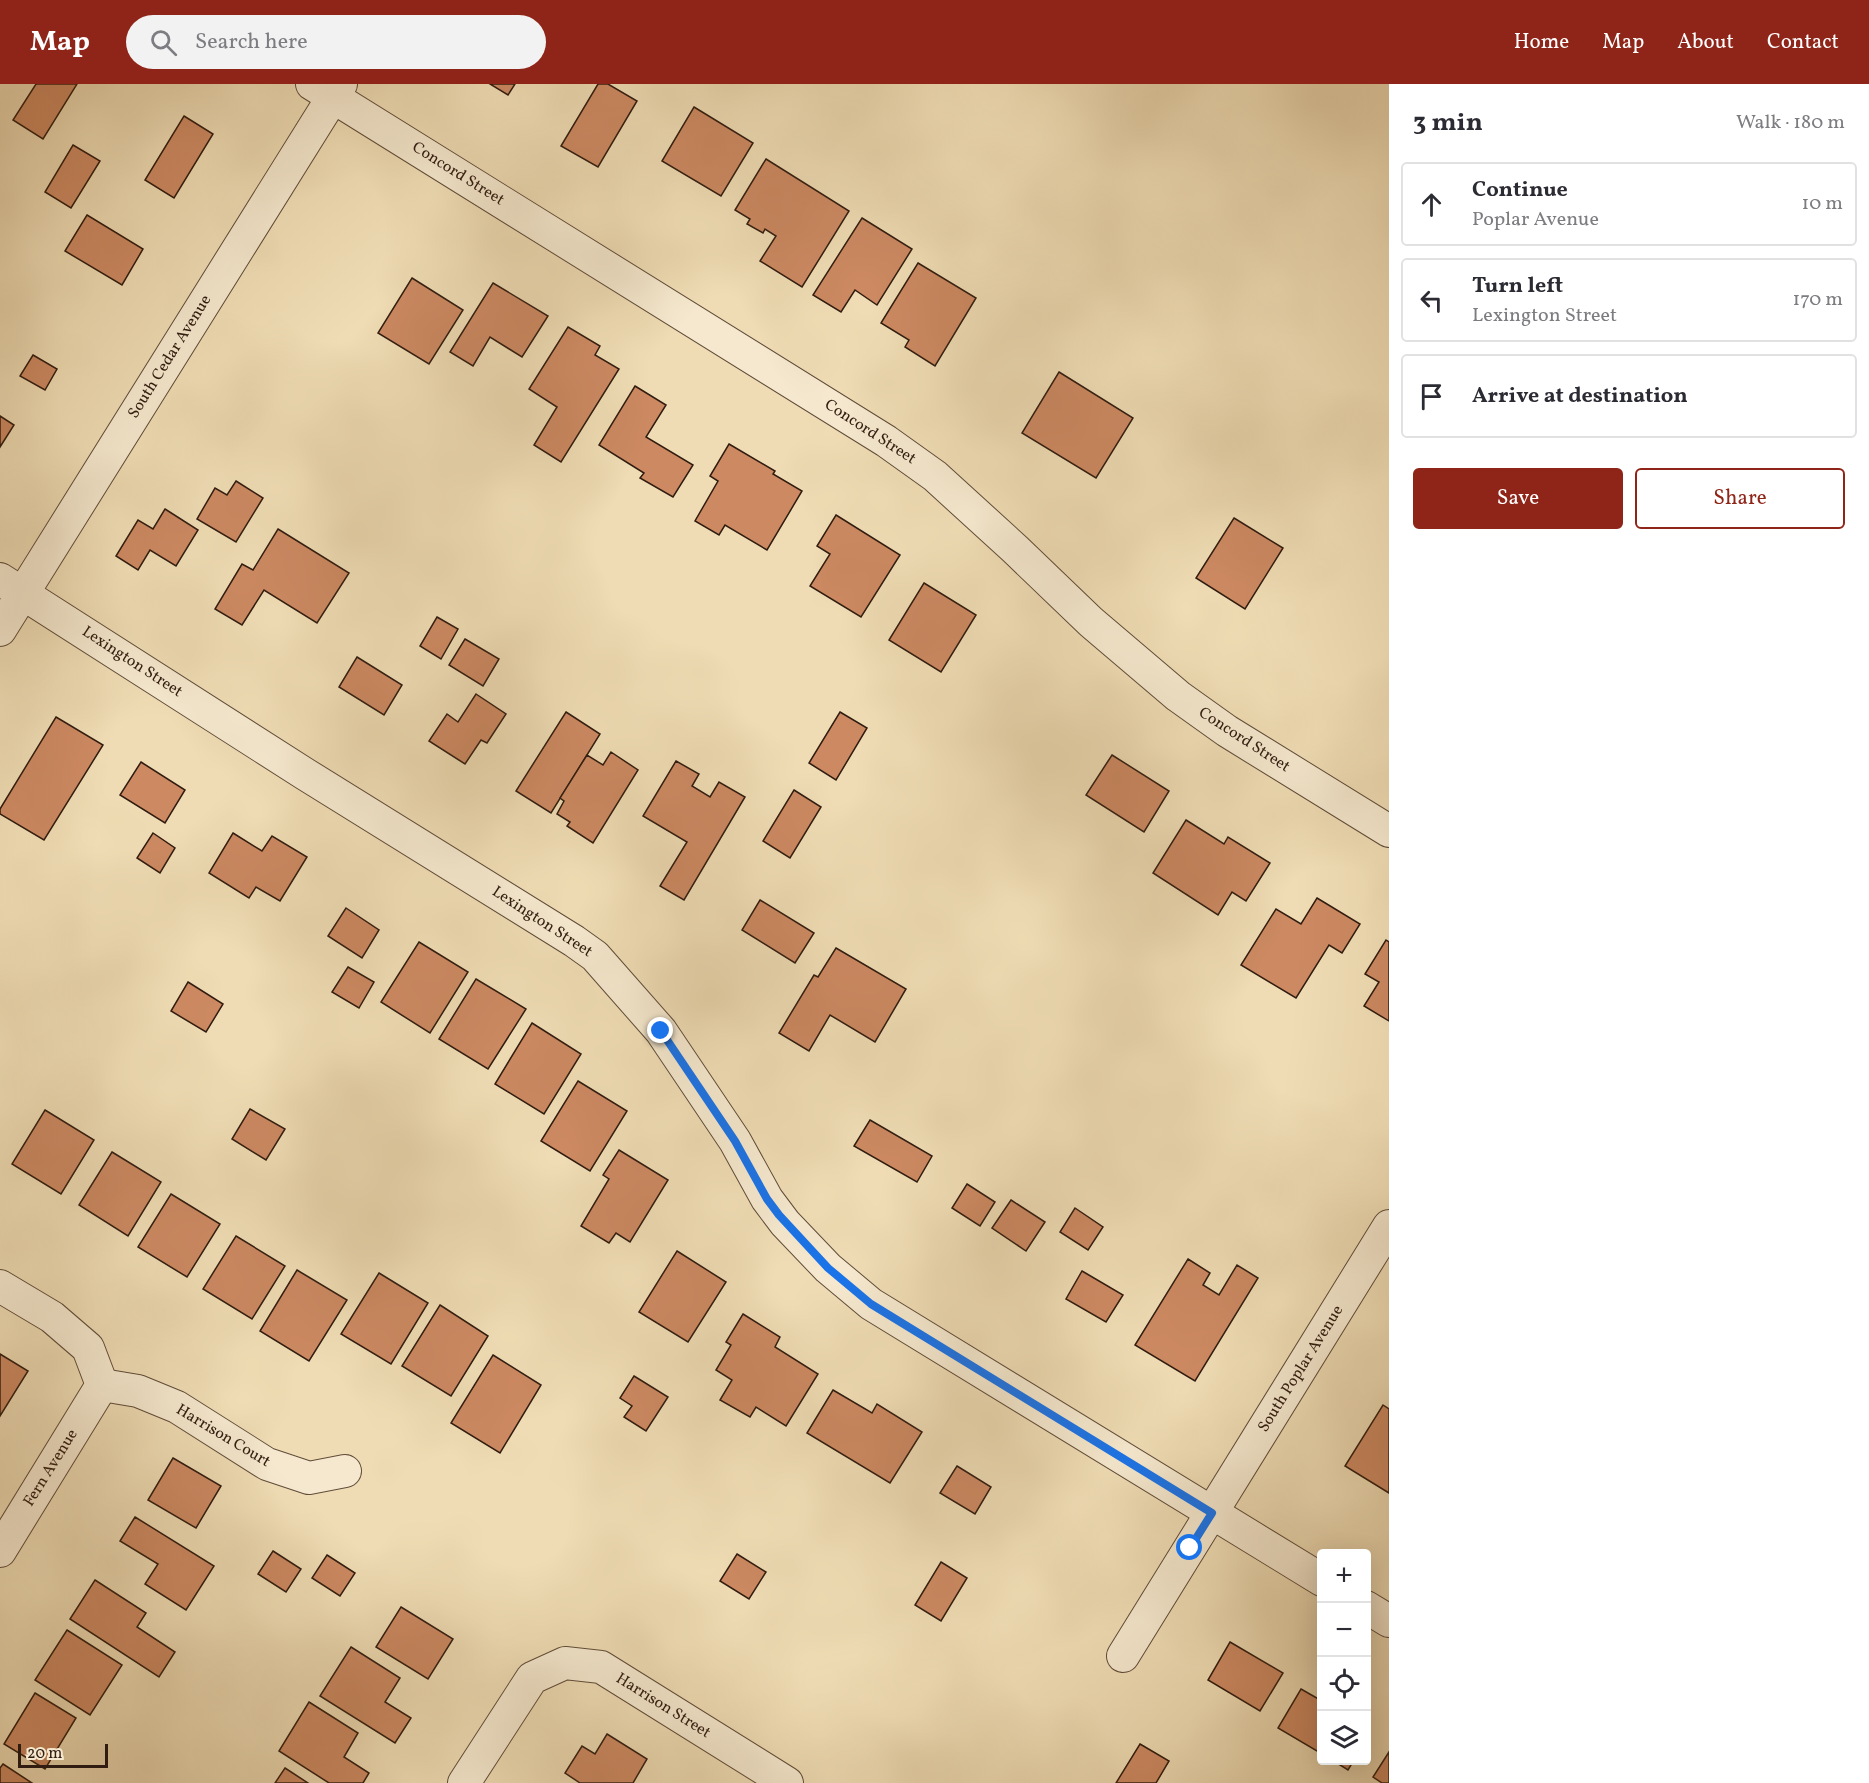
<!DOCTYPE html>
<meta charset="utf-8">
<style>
:root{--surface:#fff;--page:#f2f2f3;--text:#2b2b33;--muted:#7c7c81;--line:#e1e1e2;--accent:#8f2418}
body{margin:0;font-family:Vollkorn,serif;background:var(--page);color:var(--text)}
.controls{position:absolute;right:18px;bottom:18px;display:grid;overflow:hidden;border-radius:6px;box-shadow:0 6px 24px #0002}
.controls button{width:54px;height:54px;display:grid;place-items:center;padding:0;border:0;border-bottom:2px solid var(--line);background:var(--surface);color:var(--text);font:30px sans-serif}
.scale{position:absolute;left:18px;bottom:15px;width:90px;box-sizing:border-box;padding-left:6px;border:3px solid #301c10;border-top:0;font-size:16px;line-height:21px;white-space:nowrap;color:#301c10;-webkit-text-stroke:4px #f5e8ce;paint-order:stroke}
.stop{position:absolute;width:18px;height:18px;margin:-14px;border:4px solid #1a73e8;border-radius:50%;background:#fff}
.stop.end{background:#1a73e8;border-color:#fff;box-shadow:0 2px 6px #0008}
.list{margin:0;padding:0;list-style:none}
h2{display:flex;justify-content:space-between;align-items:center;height:78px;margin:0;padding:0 24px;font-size:26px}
h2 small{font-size:20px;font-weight:400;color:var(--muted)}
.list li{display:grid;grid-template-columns:39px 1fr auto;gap:18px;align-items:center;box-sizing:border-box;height:84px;margin:0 12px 12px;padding:0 12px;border:2px solid var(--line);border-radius:6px}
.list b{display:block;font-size:22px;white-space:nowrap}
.list p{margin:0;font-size:20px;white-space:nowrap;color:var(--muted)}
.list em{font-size:20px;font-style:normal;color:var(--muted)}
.actions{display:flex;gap:12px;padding:18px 24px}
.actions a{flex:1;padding:14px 0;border:2px solid var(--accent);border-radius:6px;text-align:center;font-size:21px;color:var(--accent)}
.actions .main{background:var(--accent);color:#fff}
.icon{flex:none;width:33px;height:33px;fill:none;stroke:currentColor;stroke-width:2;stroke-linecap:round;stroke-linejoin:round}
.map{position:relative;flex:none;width:1389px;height:1699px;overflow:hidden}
header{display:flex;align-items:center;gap:36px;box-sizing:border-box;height:84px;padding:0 30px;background:var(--accent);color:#fff}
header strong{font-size:28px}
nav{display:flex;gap:33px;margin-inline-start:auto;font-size:21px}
.search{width:420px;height:54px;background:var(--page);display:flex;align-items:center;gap:15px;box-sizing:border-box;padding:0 21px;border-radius:33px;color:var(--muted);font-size:22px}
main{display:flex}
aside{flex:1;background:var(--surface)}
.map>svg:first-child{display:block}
.building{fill:#cc8962;stroke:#301c10;stroke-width:1.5}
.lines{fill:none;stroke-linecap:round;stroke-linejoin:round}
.street-casing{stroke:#604c39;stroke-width:34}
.street{stroke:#f5e8ce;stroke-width:32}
.route{stroke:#1a73e8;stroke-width:8}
.labels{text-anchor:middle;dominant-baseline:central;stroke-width:4.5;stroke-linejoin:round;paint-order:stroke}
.street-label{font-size:16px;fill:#301c10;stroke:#f5e8ce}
</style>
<header>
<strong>Map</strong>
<div class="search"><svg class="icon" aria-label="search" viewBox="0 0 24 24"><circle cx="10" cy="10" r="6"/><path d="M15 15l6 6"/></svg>Search here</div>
<nav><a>Home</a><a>Map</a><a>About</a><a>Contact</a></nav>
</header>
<main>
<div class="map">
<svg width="1389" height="1699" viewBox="0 0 1389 1699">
<rect width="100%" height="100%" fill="#efdcb4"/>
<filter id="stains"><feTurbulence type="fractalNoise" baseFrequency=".00333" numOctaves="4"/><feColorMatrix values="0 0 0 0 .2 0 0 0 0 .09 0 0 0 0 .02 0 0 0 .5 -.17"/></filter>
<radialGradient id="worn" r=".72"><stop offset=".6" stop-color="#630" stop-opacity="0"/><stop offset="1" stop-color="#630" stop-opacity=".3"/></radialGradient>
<!-- building -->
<g class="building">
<path d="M36 0H77L43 55 13 36Z"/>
<path d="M490 0H515L508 11Z"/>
<path d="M598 0H608L637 17 598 83 561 62Z"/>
<path d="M694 23 753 59 721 112 662 77Z"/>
<path d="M184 32 213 50 174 114 145 96Z"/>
<path d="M73 61 100 77 71 124 45 108Z"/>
<path d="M766 75 849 127 802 203 760 177 776 152 765 145 763 149 747 140 750 135 735 126Z"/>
<path d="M87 131 143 165 122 201 65 167Z"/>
<path d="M862 134 912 165 877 221 855 206 841 228 813 211Z"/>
<path d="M918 179 976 214 935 282 905 263 909 256 881 239Z"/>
<path d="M412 194 463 226 429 280 378 249Z"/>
<path d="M493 199 548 232 522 273 490 253 473 282 450 268Z"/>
<path d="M568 243 600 262 595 271 619 285 561 378 534 361 557 323 529 305Z"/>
<path d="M33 271 57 285 45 306 20 292Z"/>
<path d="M1059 288 1133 334 1096 394 1022 349Z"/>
<path d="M635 302 666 321 646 353 693 381 673 413 640 394 644 389 599 361Z"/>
<path d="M0 332 14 341 0 363Z"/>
<path d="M729 360 775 387 773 390 802 407 767 466 725 441 719 451 695 437 718 397 710 392Z"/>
<path d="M236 397 263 414 236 458 197 435 215 404 227 411Z"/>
<path d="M165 425 198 446 176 482 150 466 138 486 116 472 138 436 153 445Z"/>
<path d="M836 431 900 471 861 533 810 502 830 470 817 462Z"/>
<path d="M1234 434 1283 464 1245 525 1196 494Z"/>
<path d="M278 445 349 489 317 539 264 506 242 541 215 525 242 480 253 486Z"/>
<path d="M924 499 976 531 941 588 889 556Z"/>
<path d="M437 533 458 545 441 575 420 562Z"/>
<path d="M465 555 499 575 483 602 449 581Z"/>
<path d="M357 573 402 601 384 631 339 603Z"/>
<path d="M476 610 506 630 487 659 481 656 465 680 429 657 447 630 458 638Z"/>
<path d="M566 628 600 650 551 729 516 707Z"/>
<path d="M840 628 867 644 836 696 809 679Z"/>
<path d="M56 633 103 661 44 756 0 730V725Z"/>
<path d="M611 668 638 686 593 759 567 742 570 738 557 730 564 717 560 714 587 671 603 681Z"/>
<path d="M1112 671 1169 707 1144 748 1086 711Z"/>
<path d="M676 677 699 690 692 702 710 713 719 698 745 713 684 816 660 802 687 758 643 732Z"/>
<path d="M141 678 185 706 165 739 120 711Z"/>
<path d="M794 706 821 723 790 774 763 757Z"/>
<path d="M1186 736 1224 760 1228 753 1270 779 1246 817 1232 808 1218 831 1153 789Z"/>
<path d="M153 749 175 764 160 789 137 774Z"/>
<path d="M233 749 262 767 272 752 307 773 280 817 256 803 249 814 209 789Z"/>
<path d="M1317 814 1360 840 1342 869 1329 861 1296 914 1241 881 1276 825 1301 840Z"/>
<path d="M760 816 814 849 795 879 742 846Z"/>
<path d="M346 824 379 846 362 874 328 852Z"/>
<path d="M1386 856 1389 858V937L1364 922 1379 898 1365 890Z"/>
<path d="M419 858 468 888 430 949 381 918Z"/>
<path d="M836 864 906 905 875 958 830 931 809 967 779 949 814 891 818 893Z"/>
<path d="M348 883 374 898 359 924 332 908Z"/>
<path d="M476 895 526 925 488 985 439 955Z"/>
<path d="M188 898 223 920 206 948 171 927Z"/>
<path d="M532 939 581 970 544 1030 495 1000Z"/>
<path d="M578 997 627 1027 590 1087 541 1057Z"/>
<path d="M250 1025 285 1045 266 1076 232 1055Z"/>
<path d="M45 1026 94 1056 61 1110 12 1080Z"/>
<path d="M870 1036 932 1072 917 1098 854 1062Z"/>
<path d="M619 1066 668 1096 630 1158 616 1149 609 1159 581 1142 609 1095 603 1091Z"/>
<path d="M112 1068 161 1098 128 1152 79 1121Z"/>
<path d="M967 1100 995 1118 980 1142 952 1124Z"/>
<path d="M171 1110 220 1140 187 1193 138 1163Z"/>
<path d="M1011 1116 1045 1138 1026 1167 992 1144Z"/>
<path d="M1075 1124 1103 1143 1088 1166 1060 1148Z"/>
<path d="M236 1152 285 1182 252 1235 203 1205Z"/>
<path d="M677 1167 726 1198 688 1258 639 1228Z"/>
<path d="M1188 1175 1210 1189 1203 1201 1219 1211 1237 1181 1258 1194 1195 1297 1135 1261Z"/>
<path d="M297 1186 347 1216 309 1277 260 1247Z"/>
<path d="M1082 1187 1123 1211 1106 1238 1066 1215Z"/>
<path d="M379 1189 428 1219 391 1280 341 1250Z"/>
<path d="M440 1221 488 1252 451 1312 402 1282Z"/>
<path d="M743 1230 780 1253 775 1263 818 1290 786 1342 756 1323 750 1333 720 1316 732 1296 716 1286 731 1261 726 1258Z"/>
<path d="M0 1270 28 1287 0 1332Z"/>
<path d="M493 1271 541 1301 500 1369 451 1339Z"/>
<path d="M634 1292 668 1313 646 1347 624 1333 632 1322 620 1314Z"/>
<path d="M833 1306 872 1329 877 1320 922 1348 890 1399 807 1349Z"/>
<path d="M1383 1321 1389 1325V1409L1345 1382Z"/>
<path d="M173 1374 221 1402 196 1444 148 1416Z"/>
<path d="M957 1382 991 1403 975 1430 940 1409Z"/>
<path d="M135 1433 214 1482 186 1526 145 1500 158 1480 120 1457Z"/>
<path d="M273 1467 301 1485 286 1508 258 1490Z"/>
<path d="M737 1470 766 1488 749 1515 720 1497Z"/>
<path d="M327 1471 355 1489 340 1512 312 1494Z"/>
<path d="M941 1478 967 1494 941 1537 915 1521Z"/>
<path d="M95 1496 146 1529 137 1543 175 1568 159 1593 70 1535Z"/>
<path d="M401 1523 453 1555 428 1595 376 1563Z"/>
<path d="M67 1546 122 1581 90 1631 35 1596Z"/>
<path d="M1230 1558 1283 1589 1260 1627 1208 1596Z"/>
<path d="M351 1563 400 1594 385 1618 411 1634 395 1659 320 1612Z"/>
<path d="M1301 1605 1322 1617V1670L1278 1644Z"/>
<path d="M35 1609 76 1634 45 1685 4 1660Z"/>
<path d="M309 1618 358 1649 344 1673 369 1689 363 1699H329L279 1667Z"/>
<path d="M607 1650 647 1675 633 1699H580L565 1689 582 1662 595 1670Z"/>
<path d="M1140 1660 1169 1677 1156 1699H1116Z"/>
<path d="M1389 1668V1699H1382L1373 1693Z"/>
<path d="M1332 1676H1354L1348 1686Z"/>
<path d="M3 1680 32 1699H0V1684Z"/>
<path d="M285 1684 308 1699H275Z"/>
</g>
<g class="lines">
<defs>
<g id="street">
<path d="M312 0 886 357 935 392 1015 465 1091 538 1178 612 1227 647 1389 747"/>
<path d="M0 495 305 690 574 857 595 872 661 947 735 1057 767 1115 785 1139 828 1184 871 1220 1322 1496"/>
<path d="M0 546 341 0"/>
<path d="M0 1202 52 1233 88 1264 102 1301"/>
<path d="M102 1301 138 1307 177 1323 267 1380 309 1394 345 1387"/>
<path d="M0 1467 102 1301"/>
<path d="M1366 1523 1389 1537"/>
<path d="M1123 1572 1389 1142"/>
<path d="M464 1699 532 1594 565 1579 601 1583 787 1699"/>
</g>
</defs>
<!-- street casing -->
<use href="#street" class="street-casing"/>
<!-- street -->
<use href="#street" class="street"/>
</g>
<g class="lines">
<!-- route -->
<path class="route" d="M661 947 735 1057 767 1115 779 1131 828 1184 871 1220 1212 1429 1190 1464"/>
</g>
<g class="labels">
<!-- street labels -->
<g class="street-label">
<text transform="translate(458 90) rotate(32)">Concord Street</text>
<text transform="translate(170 273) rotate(-58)">South Cedar Avenue</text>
<text transform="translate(870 348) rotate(33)">Concord Street</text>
<text transform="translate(132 578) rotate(33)">Lexington Street</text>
<text transform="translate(1244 656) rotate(33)">Concord Street</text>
<text transform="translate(542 838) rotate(33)">Lexington Street</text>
<text transform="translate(1301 1285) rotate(-58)">South Poplar Avenue</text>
<text transform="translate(223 1352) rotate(31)">Harrison Court</text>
<text transform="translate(51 1384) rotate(-58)">Fern Avenue</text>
<text transform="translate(663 1622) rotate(32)">Harrison Street</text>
</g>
</g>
<rect width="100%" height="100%" filter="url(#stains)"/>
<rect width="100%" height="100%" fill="url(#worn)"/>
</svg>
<div class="controls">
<button>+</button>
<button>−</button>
<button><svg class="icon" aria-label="locate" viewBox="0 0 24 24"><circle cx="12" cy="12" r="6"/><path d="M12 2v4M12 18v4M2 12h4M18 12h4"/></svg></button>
<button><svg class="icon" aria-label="layers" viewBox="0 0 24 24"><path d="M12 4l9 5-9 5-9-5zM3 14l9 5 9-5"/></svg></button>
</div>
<div class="scale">20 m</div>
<div class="stop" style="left:1190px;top:1464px"></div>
<div class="stop end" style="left:661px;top:947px"></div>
</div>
<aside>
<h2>3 min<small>Walk · 180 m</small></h2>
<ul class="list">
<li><svg class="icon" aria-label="ahead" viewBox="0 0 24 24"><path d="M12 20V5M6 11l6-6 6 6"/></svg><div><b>Continue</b><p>Poplar Avenue</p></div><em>10 m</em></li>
<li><svg class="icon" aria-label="left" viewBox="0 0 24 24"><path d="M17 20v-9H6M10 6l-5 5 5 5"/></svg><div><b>Turn left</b><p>Lexington Street</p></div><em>170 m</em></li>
<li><svg class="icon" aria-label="arrive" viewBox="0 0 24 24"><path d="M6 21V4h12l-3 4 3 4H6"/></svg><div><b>Arrive at destination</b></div></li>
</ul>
<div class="actions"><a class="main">Save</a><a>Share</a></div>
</aside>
</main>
